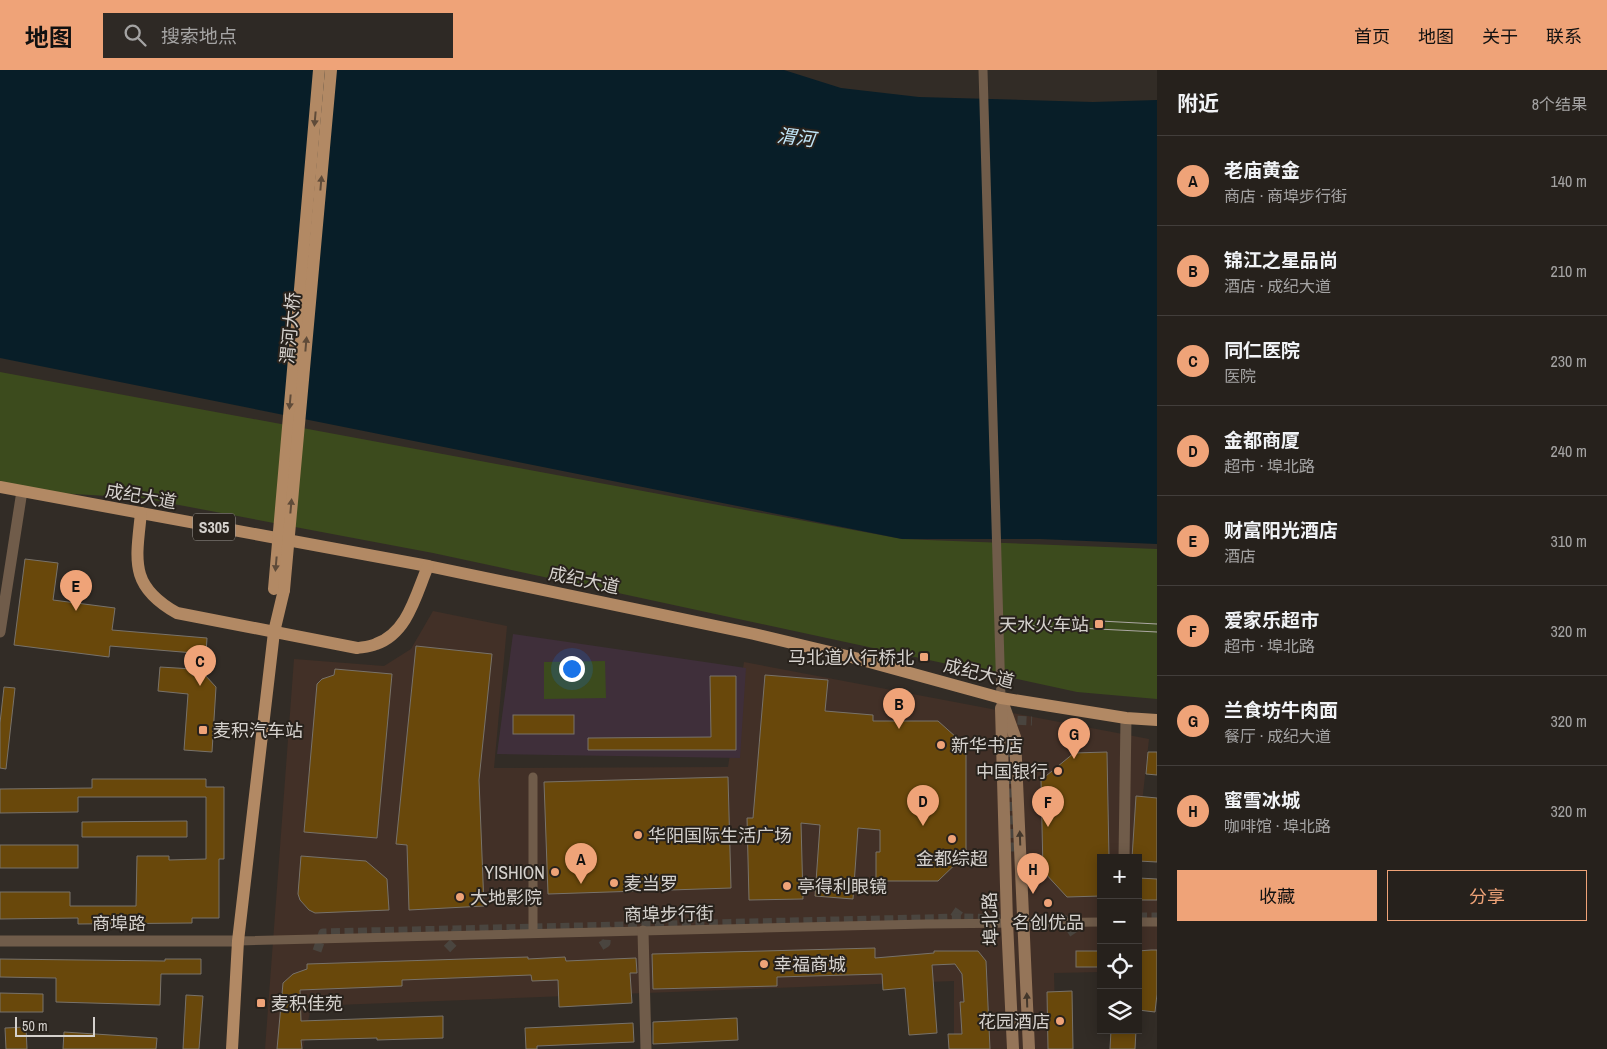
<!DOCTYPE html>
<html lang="zh">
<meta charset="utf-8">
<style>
:root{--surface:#26211c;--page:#2e2925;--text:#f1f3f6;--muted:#a4a3a3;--line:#423e3b;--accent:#efa378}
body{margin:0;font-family:"Archivo Narrow","Noto Sans SC",sans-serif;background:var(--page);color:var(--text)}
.controls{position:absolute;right:15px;bottom:15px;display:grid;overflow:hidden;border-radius:0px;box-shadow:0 2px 12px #0003}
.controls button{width:45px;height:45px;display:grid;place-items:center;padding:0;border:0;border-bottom:1px solid var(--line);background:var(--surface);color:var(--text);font:25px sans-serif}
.scale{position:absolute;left:15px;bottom:12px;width:80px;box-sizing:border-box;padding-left:5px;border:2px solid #d5d1cd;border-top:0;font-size:14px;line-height:18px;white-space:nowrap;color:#d5d1cd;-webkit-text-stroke:4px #28221c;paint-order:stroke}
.you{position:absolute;left:571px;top:598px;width:18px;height:18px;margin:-12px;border:4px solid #fff;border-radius:50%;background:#1a73e8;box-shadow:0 0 0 8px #1a73e833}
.badge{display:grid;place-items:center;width:32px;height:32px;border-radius:50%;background:var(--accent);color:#111;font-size:16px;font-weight:700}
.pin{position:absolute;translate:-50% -41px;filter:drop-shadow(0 1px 2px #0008)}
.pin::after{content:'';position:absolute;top:26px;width:18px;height:15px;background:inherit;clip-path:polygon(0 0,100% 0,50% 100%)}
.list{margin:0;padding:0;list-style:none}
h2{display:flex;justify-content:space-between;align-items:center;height:65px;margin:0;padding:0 20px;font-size:21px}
h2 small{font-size:16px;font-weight:400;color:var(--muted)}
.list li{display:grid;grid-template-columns:32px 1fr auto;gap:15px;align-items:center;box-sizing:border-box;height:90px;padding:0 20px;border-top:1px solid var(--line)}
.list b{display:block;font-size:19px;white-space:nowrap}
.list p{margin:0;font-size:16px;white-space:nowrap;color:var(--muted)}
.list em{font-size:16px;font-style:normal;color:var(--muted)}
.actions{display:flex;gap:10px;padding:15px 20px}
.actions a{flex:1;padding:11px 0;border:1px solid var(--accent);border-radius:0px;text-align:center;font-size:18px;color:var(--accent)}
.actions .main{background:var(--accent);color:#111}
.icon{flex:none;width:28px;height:28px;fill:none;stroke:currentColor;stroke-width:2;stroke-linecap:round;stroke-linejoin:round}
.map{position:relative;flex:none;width:1157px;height:979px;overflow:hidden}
header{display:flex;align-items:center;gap:30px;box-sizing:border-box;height:70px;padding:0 25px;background:var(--accent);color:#111}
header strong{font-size:24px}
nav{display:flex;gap:28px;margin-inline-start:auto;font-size:18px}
.search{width:350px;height:45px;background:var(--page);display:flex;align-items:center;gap:12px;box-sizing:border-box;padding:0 18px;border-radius:0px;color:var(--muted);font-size:19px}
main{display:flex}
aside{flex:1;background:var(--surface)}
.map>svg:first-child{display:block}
.commercial{fill:#423027}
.education{fill:#3f2f3a}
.green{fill:#3c4b1d}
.water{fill:#081e28}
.building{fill:#69480b;stroke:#78726a}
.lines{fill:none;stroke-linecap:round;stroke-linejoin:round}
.pedestrian-tunnel{stroke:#4a453f;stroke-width:9;stroke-dasharray:9 4.5;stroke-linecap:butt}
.pedestrian{stroke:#705c4a;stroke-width:9}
.minor{stroke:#705c4a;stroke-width:11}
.secondary{stroke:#957559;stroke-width:12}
.primary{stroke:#b28964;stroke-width:12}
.tram{stroke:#aca7a3;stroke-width:1}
.primary-bridge{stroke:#b28964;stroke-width:12}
.oneway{fill:#5f4b39}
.oneway2{fill:#43372b}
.poi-dot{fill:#efa378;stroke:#28221c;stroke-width:2}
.labels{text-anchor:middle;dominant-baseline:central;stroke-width:4;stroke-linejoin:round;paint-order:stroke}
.shield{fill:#28221c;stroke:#a19c98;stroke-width:1}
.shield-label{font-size:16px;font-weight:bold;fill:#d5d1cd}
.street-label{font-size:18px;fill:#d5d1cd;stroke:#28221c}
.poi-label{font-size:18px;fill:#d5d1cd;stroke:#28221c;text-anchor:start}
.water-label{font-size:19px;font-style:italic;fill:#c0e5f7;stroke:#28221c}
</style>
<header>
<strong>地图</strong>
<div class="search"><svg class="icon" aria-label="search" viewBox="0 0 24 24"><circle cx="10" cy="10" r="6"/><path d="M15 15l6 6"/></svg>搜索地点</div>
<nav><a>首页</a><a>地图</a><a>关于</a><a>联系</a></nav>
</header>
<main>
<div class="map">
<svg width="1157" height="979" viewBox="0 0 1157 979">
<rect width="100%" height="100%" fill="#322c26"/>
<!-- commercial -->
<g class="commercial">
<path d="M433 541 507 556 494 698 728 697 744 592 1149 669 1136 788H1101V902L1054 903 1056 979H954V911L311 936 303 979H265L294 589 384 596 411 579Z"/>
<path d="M1138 820 1157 821V902H1138Z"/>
</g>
<!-- education -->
<path class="education" d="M513 564 746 598 740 688 497 684Z"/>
<!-- green -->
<g class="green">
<path d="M0 302 902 469 1157 479V629L1077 622 433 483 142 428 22 421 0 417Z"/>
<path d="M605 591 606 628 544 629V592Z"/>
</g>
<!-- water -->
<path class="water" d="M0 0H784L841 18 919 27 1093 32 1157 30V474L1040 469H902L0 288Z"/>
<!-- building -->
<g class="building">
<path d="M25 489 58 493 53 530 115 538 112 560 207 568 206 584 110 576 109 587 14 575Z"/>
<path d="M416 576 492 584 479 710 484 836 409 840 407 775 396 774Z"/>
<path d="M160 597 193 599 192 605H205L216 617 212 682 184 680 188 624 158 621Z"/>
<path d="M335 599 392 604 377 768 304 762 317 614 322 609 334 605Z"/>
<path d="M765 605 828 610 825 641 873 645V651H938L966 676V784L938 811H876V782H880V760L858 758 853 829 815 826 820 755 801 753 803 829 749 830 747 748H753Z"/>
<path d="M710 606H736V680H588V668L711 667Z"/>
<path d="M4 617 15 618 6 699 0 698V653Z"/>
<rect x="513" y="645" width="61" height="19"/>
<path d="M1107 682 1109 788H1101V826L1067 827 1043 801 1041 710 1074 683Z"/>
<path d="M1148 682H1157V705L1146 704Z"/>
<path d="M728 707 731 818 548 824 544 712Z"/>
<path d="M92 709H206V717H224V789H219V848H192V853L78 854V848L0 849V822H70V836H136L137 786H169V790L206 789V727H78V742L0 743V719L92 718Z"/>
<path d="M1136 726 1157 728V792L1138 791V788H1132Z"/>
<path d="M187 751V767H82V752Z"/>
<rect x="0" y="775" width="78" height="23"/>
<path d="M301 786 366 791 387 809 389 840 315 843 309 840 300 830 298 824Z"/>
<path d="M1139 808 1157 809V830H1138Z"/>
<path d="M875 878V888L934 883V881H978L986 891 990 979H949L948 964H962L960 932H964L962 904 955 894 932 895 937 963 909 965 905 918 883 920 882 904 777 907V916L653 919 652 884Z"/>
<path d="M1151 880H1157V924L1155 942 1138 940V881Z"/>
<rect x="1076" y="881" width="25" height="16"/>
<path d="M528 887V889L565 887 566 891 636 888 637 903H630L632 933 559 937 558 910 532 911 531 905 402 910V916L300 920 301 951 443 946V968L377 970V968L301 970 302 979H277L283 913 293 904 307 899V894Z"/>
<path d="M0 889 165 891V889H201V904H161L160 935 56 932V908L0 907Z"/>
<path d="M1072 921 1073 979H1048L1047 922Z"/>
<path d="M0 923 43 924V942H0Z"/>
<path d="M186 925 203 926 199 979H183Z"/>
<path d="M737 948 738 970 653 974V952Z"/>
<path d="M633 953 634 972 537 976V979H526L525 958Z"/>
<path d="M26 957 27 979H6L5 958Z"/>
<path d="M1111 960H1136L1135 979H1110Z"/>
<path d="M64 962 157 968 156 979H63Z"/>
</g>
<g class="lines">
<!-- pedestrian-tunnel -->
<g class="pedestrian-tunnel">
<path d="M1009 655V650L1032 651"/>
<path d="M1010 678 1011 784"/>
<path d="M953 841 963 848 1011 849"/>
<path d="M1138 847H1157"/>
<path d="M1062 849H1064L1074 864"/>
<path d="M601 876 606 873 607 856"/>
<path d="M447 879 454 872 456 860"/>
<path d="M317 881 323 863 963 848"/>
</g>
<!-- pedestrian -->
<g class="pedestrian">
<path d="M983 0 1001 628"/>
<path d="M1138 852H1157"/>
<path d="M533 863V707"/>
<path d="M238 871 925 854 1101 852"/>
</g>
<!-- minor -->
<g class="minor">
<path d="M0 562 22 421"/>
<path d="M1124 788 1126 648"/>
<path d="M643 861 646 979"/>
<path d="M0 871H238"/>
</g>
<!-- secondary -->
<g class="secondary">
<path d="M1001 628 1015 667 1029 979"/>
<path d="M1001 638 1007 852 1013 979"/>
</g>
<!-- primary -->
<g class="primary">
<path d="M0 417 428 496 754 564 855 588 1001 628 1126 648 1157 650"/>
<path d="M141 443C136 491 129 516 177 543L357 578C363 577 370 577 376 574 408 563 416 524 428 496"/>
<path d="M232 979 238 871 274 562 284 520"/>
</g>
<!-- tram -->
<g class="tram">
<path d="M1100 551 1157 554"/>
<path d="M1019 555 1157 562"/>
</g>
<!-- primary-bridge -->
<g class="primary-bridge">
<path d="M274 519 319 0"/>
<path d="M284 520 331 0"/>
</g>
</g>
<!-- one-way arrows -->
<defs><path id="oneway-solid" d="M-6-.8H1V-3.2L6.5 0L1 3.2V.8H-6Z" transform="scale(1.25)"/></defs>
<g class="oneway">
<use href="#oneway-solid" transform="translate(315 49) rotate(95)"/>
<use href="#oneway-solid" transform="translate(321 113) rotate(-85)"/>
<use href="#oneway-solid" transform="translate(306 274) rotate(-85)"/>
<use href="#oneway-solid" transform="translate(290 332) rotate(95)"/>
<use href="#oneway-solid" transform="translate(291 436) rotate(-85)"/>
<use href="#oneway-solid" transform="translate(276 494) rotate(95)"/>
</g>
<g class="oneway2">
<use href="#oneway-solid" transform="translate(1020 768) rotate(-92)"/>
<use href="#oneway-solid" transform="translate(1027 930) rotate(-92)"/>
</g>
<!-- markers -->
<g class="poi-dot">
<rect x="1094" y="549" width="10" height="10" rx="2.5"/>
<rect x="919" y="582" width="10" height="10" rx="2.5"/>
<rect x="198" y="655" width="10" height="10" rx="2.5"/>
<circle cx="941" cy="675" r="5"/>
<circle cx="1058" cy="701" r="5"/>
<circle cx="638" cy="765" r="5"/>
<circle cx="952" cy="769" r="5"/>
<circle cx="555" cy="802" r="5"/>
<circle cx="614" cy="813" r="5"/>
<circle cx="787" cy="816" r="5"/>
<circle cx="460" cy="827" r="5"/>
<circle cx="1048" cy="833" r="5"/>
<circle cx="764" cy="894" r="5"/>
<rect x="256" y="928" width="10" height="10" rx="2.5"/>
<circle cx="1060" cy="951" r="5"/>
</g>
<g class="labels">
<!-- shield labels -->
<rect class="shield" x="193" y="443.5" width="42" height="27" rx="4"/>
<g class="shield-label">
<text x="214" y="457">S305</text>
</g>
<!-- street labels -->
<g class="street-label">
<text transform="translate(290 258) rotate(-85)">渭河大桥</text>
<text transform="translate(141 426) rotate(10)">成纪大道</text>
<text transform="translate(584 510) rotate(12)">成纪大道</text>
<text transform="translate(979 603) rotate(14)">成纪大道</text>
<text transform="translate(669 844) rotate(-1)">商埠步行街</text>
<text transform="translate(990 849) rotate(-92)">埠北路</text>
<text x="119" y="853">商埠路</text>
</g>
<!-- poi labels -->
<g class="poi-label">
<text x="1089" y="554" text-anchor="end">天水火车站</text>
<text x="914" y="587" text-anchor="end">马北道人行桥北</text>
<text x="213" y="660">麦积汽车站</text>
<text x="951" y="675">新华书店</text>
<text x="1048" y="701" text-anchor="end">中国银行</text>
<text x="648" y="765">华阳国际生活广场</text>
<text x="952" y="788" text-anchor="middle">金都综超</text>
<text x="545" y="802" text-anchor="end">YISHION</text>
<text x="624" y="813">麦当罗</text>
<text x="797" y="816">亭得利眼镜</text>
<text x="470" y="827">大地影院</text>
<text x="1048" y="852" text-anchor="middle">名创优品</text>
<text x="774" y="894">幸福商城</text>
<text x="271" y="933">麦积佳苑</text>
<text x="1050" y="951" text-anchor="end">花园酒店</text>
</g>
<!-- water labels -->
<g class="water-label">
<text transform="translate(796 67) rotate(7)">渭河</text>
</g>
</g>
</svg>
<div class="controls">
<button>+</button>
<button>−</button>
<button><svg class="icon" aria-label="locate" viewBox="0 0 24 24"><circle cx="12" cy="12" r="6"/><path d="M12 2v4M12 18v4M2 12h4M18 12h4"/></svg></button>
<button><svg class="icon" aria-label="layers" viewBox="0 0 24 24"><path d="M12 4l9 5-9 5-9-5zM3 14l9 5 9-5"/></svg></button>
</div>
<div class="scale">50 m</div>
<div class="you"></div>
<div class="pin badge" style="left:581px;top:814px">A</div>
<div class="pin badge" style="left:899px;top:659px">B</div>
<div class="pin badge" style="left:200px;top:616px">C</div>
<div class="pin badge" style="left:923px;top:756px">D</div>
<div class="pin badge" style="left:76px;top:541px">E</div>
<div class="pin badge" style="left:1048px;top:757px">F</div>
<div class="pin badge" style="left:1074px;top:689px">G</div>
<div class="pin badge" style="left:1033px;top:824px">H</div>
</div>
<aside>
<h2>附近<small>8个结果</small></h2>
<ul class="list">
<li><span class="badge">A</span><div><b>老庙黄金</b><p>商店 · 商埠步行街</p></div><em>140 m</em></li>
<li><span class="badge">B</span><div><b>锦江之星品尚</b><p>酒店 · 成纪大道</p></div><em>210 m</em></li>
<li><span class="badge">C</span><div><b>同仁医院</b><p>医院</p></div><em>230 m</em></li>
<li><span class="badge">D</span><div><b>金都商厦</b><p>超市 · 埠北路</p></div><em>240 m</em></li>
<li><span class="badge">E</span><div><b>财富阳光酒店</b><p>酒店</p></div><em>310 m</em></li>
<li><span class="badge">F</span><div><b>爱家乐超市</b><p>超市 · 埠北路</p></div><em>320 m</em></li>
<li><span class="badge">G</span><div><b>兰食坊牛肉面</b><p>餐厅 · 成纪大道</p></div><em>320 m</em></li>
<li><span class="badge">H</span><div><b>蜜雪冰城</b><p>咖啡馆 · 埠北路</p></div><em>320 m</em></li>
</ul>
<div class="actions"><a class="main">收藏</a><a>分享</a></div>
</aside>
</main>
